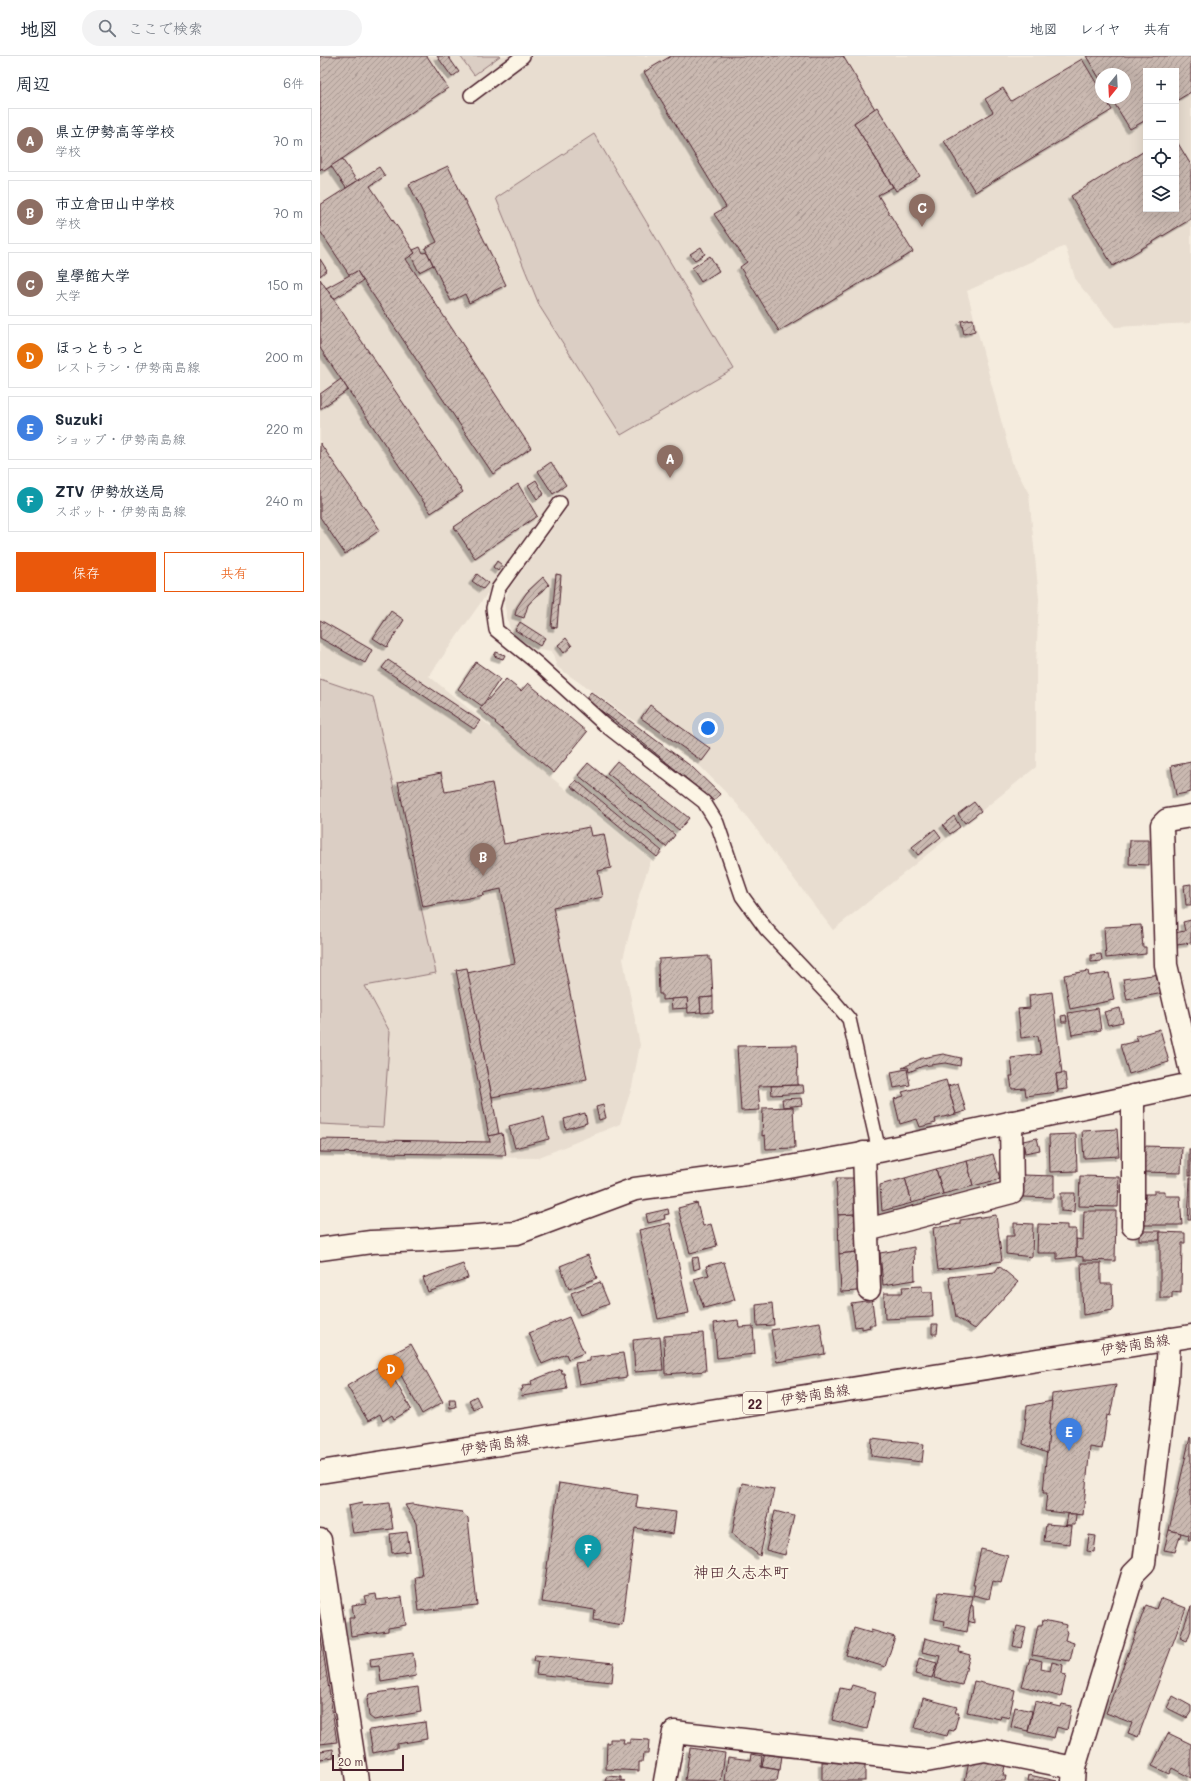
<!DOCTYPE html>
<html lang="ja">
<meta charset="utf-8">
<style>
:root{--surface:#fff;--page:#f2f2f3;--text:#1f2937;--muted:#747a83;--line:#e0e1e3;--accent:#ea580c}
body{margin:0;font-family:Mali,"Klee One",sans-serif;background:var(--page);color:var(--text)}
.controls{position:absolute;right:12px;top:12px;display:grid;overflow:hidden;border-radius:0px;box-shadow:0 4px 16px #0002}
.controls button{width:36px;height:36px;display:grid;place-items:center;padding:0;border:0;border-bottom:1px solid var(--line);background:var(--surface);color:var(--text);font:20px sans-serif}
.compass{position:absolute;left:775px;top:12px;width:36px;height:36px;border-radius:50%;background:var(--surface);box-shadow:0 4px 16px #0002;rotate:198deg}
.scale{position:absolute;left:12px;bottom:10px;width:72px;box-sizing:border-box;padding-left:4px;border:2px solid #4a1f2b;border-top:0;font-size:11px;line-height:14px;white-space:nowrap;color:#4a1f2b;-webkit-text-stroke:3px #fcf5e5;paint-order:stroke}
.you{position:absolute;left:388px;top:672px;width:14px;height:14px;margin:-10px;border:3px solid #fff;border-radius:50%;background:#1a73e8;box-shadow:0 0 0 6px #1a73e833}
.badge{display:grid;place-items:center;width:26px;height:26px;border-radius:50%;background:var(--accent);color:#fff;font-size:13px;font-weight:700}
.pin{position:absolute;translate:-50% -33px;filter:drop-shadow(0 1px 2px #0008)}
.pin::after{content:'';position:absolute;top:21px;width:14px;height:12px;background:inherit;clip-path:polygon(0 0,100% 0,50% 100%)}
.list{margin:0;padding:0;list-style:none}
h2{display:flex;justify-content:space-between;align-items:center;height:52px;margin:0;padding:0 16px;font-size:17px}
h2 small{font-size:13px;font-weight:400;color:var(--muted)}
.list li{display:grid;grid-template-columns:26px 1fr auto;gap:12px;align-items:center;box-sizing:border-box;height:64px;margin:0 8px 8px;padding:0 8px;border:1px solid var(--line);border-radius:0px}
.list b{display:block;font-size:15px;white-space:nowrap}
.list p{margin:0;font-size:13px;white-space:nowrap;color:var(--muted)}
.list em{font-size:13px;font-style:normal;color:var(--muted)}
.actions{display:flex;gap:8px;padding:12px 16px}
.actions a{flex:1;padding:9px 0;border:1px solid var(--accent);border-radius:0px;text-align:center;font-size:14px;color:var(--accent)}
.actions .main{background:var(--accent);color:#fff}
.icon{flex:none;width:22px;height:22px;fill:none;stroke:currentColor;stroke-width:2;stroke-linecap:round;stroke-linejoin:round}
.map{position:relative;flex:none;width:871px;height:1725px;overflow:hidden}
header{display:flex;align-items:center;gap:24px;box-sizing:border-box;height:56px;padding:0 20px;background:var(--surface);border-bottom:1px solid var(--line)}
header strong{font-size:19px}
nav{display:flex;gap:22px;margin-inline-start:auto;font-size:14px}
.search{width:280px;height:36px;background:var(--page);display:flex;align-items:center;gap:10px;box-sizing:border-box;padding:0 14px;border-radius:22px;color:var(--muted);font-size:15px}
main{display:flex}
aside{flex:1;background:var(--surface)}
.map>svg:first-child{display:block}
.built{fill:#e8ddd0;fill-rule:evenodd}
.green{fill:#dbcec4;stroke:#927678}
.building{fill:url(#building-hatch);stroke:#4a1f2b;filter:url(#shadow)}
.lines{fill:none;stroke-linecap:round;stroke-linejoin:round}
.service-casing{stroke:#4a1f2b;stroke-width:16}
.minor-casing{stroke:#4a1f2b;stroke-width:25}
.primary-casing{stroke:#4a1f2b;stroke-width:25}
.service{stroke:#fcf5e5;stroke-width:13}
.minor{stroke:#fcf5e5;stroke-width:22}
.primary{stroke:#fcf5e5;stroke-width:22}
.labels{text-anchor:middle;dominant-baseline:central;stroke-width:4;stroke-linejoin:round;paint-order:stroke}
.shield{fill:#fcf5e5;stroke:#7f5f63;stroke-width:1}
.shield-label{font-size:13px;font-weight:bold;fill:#4a1f2b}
.street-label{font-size:14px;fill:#4a1f2b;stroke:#fcf5e5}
.quarter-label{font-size:16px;fill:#4a1f2b;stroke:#fcf5e5}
</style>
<header>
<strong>地図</strong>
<div class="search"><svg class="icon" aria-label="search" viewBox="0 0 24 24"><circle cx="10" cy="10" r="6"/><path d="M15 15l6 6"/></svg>ここで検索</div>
<nav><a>地図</a><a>レイヤ</a><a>共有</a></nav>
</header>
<main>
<aside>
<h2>周辺<small>6件</small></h2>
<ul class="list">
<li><span class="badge" style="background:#8d6e63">A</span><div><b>県立伊勢高等学校</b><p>学校</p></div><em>70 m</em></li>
<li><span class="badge" style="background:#8d6e63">B</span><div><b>市立倉田山中学校</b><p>学校</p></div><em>70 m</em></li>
<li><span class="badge" style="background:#8d6e63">C</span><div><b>皇學館大学</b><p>大学</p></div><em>150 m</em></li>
<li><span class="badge" style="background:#e8710a">D</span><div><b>ほっともっと</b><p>レストラン · 伊勢南島線</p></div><em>200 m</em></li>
<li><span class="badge" style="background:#3f7fe0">E</span><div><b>Suzuki</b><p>ショップ · 伊勢南島線</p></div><em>220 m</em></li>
<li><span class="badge" style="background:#0f9aa8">F</span><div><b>ZTV 伊勢放送局</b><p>スポット · 伊勢南島線</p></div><em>240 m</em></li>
</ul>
<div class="actions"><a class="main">保存</a><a>共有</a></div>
</aside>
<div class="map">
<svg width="871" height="1725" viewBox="0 0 871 1725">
<defs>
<pattern id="building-hatch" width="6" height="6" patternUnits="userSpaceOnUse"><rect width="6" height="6" fill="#cab9b1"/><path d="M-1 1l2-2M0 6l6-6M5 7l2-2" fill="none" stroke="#a69690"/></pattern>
<filter id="shadow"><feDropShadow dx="-3.5" dy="3.5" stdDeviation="0" flood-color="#0004"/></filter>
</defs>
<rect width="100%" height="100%" fill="#f5ecde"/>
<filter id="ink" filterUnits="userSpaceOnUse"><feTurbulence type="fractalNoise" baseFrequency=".025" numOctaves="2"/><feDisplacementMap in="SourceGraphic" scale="8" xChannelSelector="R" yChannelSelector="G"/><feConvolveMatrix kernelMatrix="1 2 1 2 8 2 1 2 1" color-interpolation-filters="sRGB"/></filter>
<g filter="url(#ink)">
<!-- built -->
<g class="built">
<path d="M0 0H871V267L795 271 756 225 745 190 647 235 692 406 709 438 719 543 716 609V711L513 874 417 748 381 711 237 611 232 595 206 591 193 579 189 570 184 547 189 533 248 451 233 444 109 620 331 804 320 836 303 903 320 989 312 1031 300 1068 217 1102 0 1099ZM826 15H856V153H826ZM781 18H805V42H781Z"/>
<path d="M0 1547 25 1701 0 1705Z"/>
</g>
<!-- green -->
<g class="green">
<path d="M140 0H180L154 19Z"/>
<path d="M274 78 414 313 301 379 220 251 176 142Z"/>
<path d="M0 623 53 641 116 917 45 930 70 976 63 1071 0 1068Z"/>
</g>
<!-- building -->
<g class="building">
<path d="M0 0H107L128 32 4 115 2 112 0 114Z"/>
<path d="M117 0H128L139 16 132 21Z"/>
<path d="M351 0H523L555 53 534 67 573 131 558 139 593 196 459 275 420 211 427 206 394 158 406 151 324 16Z"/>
<path d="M766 0H871V36L856 45V15H826V64L810 73 791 42H805V18H781V25Z"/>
<path d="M762 3 781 35V42H785L792 54 655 136 624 85 673 56 665 43 683 32 691 45Z"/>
<path d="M557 51 600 120 576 135 534 67Z"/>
<path d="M856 84 871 109V163L793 210 751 140 826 94V153H856Z"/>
<path d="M22 103 37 125 26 132 11 110Z"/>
<path d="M128 110 186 229 149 247 145 238 131 245 105 192 117 186 89 128Z"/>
<path d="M59 111 65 120 50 130 95 197 86 203 211 392 173 418 37 215 30 220 0 175V149Z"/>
<path d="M100 191 103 197 107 196 113 209 99 216 91 200 95 197 93 194Z"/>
<path d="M381 191 385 198 375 204 370 198Z"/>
<path d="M390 200 399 215 381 226 372 212Z"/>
<path d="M0 203 7 214 0 220Z"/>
<path d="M37 215 43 225 14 243 6 232Z"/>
<path d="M0 223 143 436 111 457 0 292Z"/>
<path d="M653 263 655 275 644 278 641 265Z"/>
<path d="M21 323 28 334 0 353V338Z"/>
<path d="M0 387 60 474 25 498 0 461Z"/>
<path d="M231 406 246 429 233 438 218 415Z"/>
<path d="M216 424 224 438 217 443 208 429Z"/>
<path d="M198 428 217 460 155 502 134 471Z"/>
<path d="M177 505 182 509 178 515 173 511Z"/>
<path d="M157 518 168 527 163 533 152 525Z"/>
<path d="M236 518 241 519 237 572 231 571Z"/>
<path d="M223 521 229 529 217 539 208 549 204 562 195 559 197 551 207 536Z"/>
<path d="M71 555 84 564 67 591 53 582Z"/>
<path d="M0 564 52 594 45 607 0 582Z"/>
<path d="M200 566 225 582 220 590 195 574Z"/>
<path d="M246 582 252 590 244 597 238 589Z"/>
<path d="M176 596 185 599 183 603 174 600Z"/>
<path d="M68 604 160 665 154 673 62 612Z"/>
<path d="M156 606 180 623 162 650 138 633Z"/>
<path d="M186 623 201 635 208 627 267 676 234 717 175 667 176 666 160 653Z"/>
<path d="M271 636 372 711 400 738 394 745 302 670 265 643Z"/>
<path d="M330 649 391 693 382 705 321 662Z"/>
<path d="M297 705 369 762 359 774 287 717Z"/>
<path d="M871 706V736L856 739 851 710Z"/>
<path d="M268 707 355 779 346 791 258 719Z"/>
<path d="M121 717 125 736 172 727 184 788 269 771 271 780 284 778 291 812 278 815 283 841 233 851 267 1023 172 1041 147 917 195 907 181 833 163 837 164 839 103 851 78 726Z"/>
<path d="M256 724 342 795 337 801 251 730Z"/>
<path d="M654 746 661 755 645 767 638 758Z"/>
<path d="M634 760 640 771 630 778 623 769Z"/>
<path d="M615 773 621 781 598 799 592 791Z"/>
<path d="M810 784H829V809L809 808Z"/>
<path d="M871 828V849H866L864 829Z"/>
<path d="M871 864V887L857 889 854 877 865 875 863 866Z"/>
<path d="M821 869 823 891H826V898L786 902 784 871Z"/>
<path d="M781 898 782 905 771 906V899Z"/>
<path d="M389 900V904H391L393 941 380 942 381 956 368 957 367 942 342 944V938H339L338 908 339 907V903Z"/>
<path d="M147 912 179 1078 169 1080 136 914Z"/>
<path d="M768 915 769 920 789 917 794 944 750 953 744 919Z"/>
<path d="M840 918 843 937 807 944 803 923Z"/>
<path d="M732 936 742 1017 736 1018 738 1036 706 1040 705 1032 692 1033 690 1020H693L691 1002 721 998 718 980 701 982 698 953 710 952 709 939Z"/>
<path d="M393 941V956L381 957 380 942Z"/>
<path d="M367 942 368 952 352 953 351 943Z"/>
<path d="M778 952 781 974 752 979 748 957Z"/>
<path d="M800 952 803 966 788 969 784 956Z"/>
<path d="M746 959 747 966H742L741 960Z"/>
<path d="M840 973 849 1006 809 1018 800 989 818 985 816 980Z"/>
<path d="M477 989 478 1029 438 1030 440 1054 421 1055 417 990Z"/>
<path d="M623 998 641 1002 640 1010 625 1007 603 1010 589 1016 588 1011 582 1012 602 1002Z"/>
<path d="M587 1013 590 1029 574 1032 571 1016Z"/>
<path d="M742 1017H745L747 1033 738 1034 736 1018Z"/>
<path d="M626 1024 636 1058 615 1063 616 1067 600 1071 597 1063 580 1068 574 1043 584 1040 582 1036Z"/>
<path d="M638 1027 646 1055 636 1058 628 1030Z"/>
<path d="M483 1029 484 1037 452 1039 451 1030Z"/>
<path d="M481 1042 482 1049 463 1051 462 1043Z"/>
<path d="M283 1049 286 1062 279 1064 276 1051Z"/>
<path d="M473 1051 475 1092 446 1093 445 1079 442 1080 443 1052Z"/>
<path d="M265 1057 267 1067 246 1073 244 1063Z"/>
<path d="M224 1061 229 1083 195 1092 189 1070Z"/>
<path d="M797 1073 799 1100 764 1102 762 1075Z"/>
<path d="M182 1077 186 1099 0 1096V1083L170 1086 169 1080Z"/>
<path d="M756 1078 757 1115 730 1116 729 1079Z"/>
<path d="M717 1082 720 1094 705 1097 703 1085Z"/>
<path d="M823 1090 862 1091 861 1117 823 1116Z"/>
<rect x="869" y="1093" width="2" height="27"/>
<path d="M673 1098 680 1123 653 1130 647 1105Z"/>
<path d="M647 1105 653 1130 623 1138 616 1113Z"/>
<path d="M616 1113 623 1138 592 1147 585 1122Z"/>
<path d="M703 1119 734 1120V1142L703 1141Z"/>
<path d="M760 1120 799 1121 798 1151 759 1150Z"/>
<path d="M516 1122H534L536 1158 518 1159Z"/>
<path d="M585 1122 592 1147 562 1155 560 1129Z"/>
<path d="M870 1122H871V1164H868Z"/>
<path d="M834 1135H845V1140H860L862 1169H822L825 1138H834Z"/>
<path d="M741 1137H755L754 1156 741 1155Z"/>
<path d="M377 1147 383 1170 391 1168 397 1190 370 1197 358 1152Z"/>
<path d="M348 1153 349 1158 344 1159 345 1163 328 1167 326 1158Z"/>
<path d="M764 1155H796L795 1205 763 1204V1201L756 1200V1183L763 1184Z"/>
<path d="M536 1158 537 1196 519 1198 518 1159Z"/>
<path d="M676 1159 682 1205 618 1214 613 1172 640 1168V1164Z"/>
<path d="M350 1167 369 1257 338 1263 319 1174Z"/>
<path d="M694 1167 713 1168 712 1201 686 1198V1180H694Z"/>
<path d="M718 1168 747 1169V1173H756V1201L737 1203V1197H717Z"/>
<rect x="819" y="1175" width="21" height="9"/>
<path d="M840 1176 865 1177V1187H862L861 1237 852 1236V1242H840Z"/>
<path d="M594 1191 595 1224 563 1229 560 1197Z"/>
<path d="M537 1196 538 1235 521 1236 519 1198Z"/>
<path d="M268 1199 277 1222 249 1233 240 1210Z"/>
<path d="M378 1201 380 1212 374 1214 372 1202Z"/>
<path d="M404 1206 415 1244 384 1252 374 1223 389 1219 386 1210Z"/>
<path d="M761 1207H781V1228H792L793 1254 763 1259Z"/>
<path d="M143 1208 148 1222 108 1236 103 1222Z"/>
<path d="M679 1210 698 1226 655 1273 636 1261 629 1221 675 1216Z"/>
<path d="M280 1226 289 1248 260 1259 251 1237Z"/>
<path d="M602 1230V1236H612L613 1261 565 1263 564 1237H583L582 1231Z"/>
<path d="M552 1244 555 1269H549L550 1271 542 1273V1270L535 1271 531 1247Z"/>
<path d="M452 1247 454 1269 437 1270 436 1249Z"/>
<path d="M249 1261 264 1297 248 1303 246 1298 222 1308 209 1277Z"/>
<path d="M418 1264 419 1271 433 1270 435 1298 397 1302 394 1267Z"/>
<path d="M500 1266 505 1298 457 1306 451 1274Z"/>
<path d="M612 1268H618L617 1278H612Z"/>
<path d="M383 1277 386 1315 345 1318 344 1280Z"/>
<path d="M340 1281 343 1314 315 1316 313 1284Z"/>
<path d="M91 1288 123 1346 102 1358 70 1299Z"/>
<path d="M303 1297 307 1321 259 1328 255 1307 270 1305V1301Z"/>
<path d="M63 1308 64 1312 68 1309 73 1317 71 1318 91 1353 74 1363 72 1359 63 1365 60 1358 48 1365 27 1330Z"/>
<path d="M241 1313 242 1317H244L247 1333 202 1340 201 1334 203 1333 202 1330 212 1329 211 1325Z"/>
<path d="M796 1329 790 1360 787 1359 782 1393 770 1391 763 1459 725 1455 727 1437H723L732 1338Z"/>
<path d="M156 1340 161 1350 154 1354 149 1344Z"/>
<path d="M129 1343H135L136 1351 130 1352Z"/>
<path d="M732 1345 727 1397 703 1388 707 1350Z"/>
<path d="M870 1381 871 1382V1484H868L869 1479 849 1474Z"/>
<path d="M552 1382 604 1388 602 1406 551 1400Z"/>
<path d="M239 1427 318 1439 316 1451 356 1456 353 1478 315 1472 302 1569 274 1564 275 1554 222 1546Z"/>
<path d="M422 1427 454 1433 440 1500 412 1478Z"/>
<path d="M42 1447 43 1450 69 1447 73 1473 33 1477 28 1450Z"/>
<path d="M92 1448 142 1456 148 1462 157 1549 99 1555 95 1521 102 1520 96 1467 85 1449Z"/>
<path d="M455 1455 474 1460 465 1499 446 1494Z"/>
<path d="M748 1458H756L755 1469H746Z"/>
<path d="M726 1468 752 1470 750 1488 724 1485Z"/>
<path d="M849 1474 861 1477 855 1496 844 1494Z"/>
<path d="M87 1476 90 1495 72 1497 70 1478Z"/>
<path d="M769 1479 776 1480 774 1496 767 1495Z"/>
<path d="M661 1493 688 1500 681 1527 673 1525 669 1543 653 1539 655 1529H653Z"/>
<path d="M619 1536 653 1540 647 1576 624 1571 625 1565 614 1563Z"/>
<path d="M56 1538 57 1544 82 1541 86 1569 68 1572V1575L31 1580 29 1562H34L32 1549 46 1547 44 1540Z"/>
<path d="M840 1542 866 1552 818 1681 808 1677 812 1667 786 1657 826 1549 836 1553Z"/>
<path d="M651 1549 653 1550 654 1567 648 1565Z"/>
<path d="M871 1550V1574L867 1585 860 1582Z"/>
<path d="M723 1564 747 1569 746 1575 747 1576 745 1584 754 1587 750 1605 712 1599 718 1569H722Z"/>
<path d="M697 1570 706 1572 701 1592 693 1590Z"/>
<path d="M534 1572 551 1577V1574L575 1581 565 1611 526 1599Z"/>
<path d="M0 1575 17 1686 0 1688Z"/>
<path d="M605 1582 640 1591 639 1596 650 1599 642 1629 614 1622 620 1600 602 1596Z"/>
<path d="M93 1597 96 1620 61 1626 59 1610 51 1611 50 1603Z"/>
<path d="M215 1599 294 1607 292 1626 216 1618 218 1605H214Z"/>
<path d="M599 1602 617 1607 612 1622 595 1618Z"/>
<path d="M710 1602 722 1605 721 1613 730 1615 732 1606 743 1609 742 1618 746 1619 741 1641 702 1630Z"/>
<path d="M654 1625 695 1634 689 1662 681 1660 680 1663 647 1656Z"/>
<path d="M532 1629 556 1636 547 1673 512 1664 520 1632 530 1634Z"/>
<path d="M98 1631 101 1656 54 1664 49 1660 47 1644 49 1638Z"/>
<path d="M853 1640 871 1650V1656L867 1662 847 1652Z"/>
<path d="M603 1642 637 1651 635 1657H639L634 1675 629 1674 627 1680 595 1672Z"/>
<path d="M715 1645 741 1651 742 1648 752 1650 747 1674 737 1671 734 1682 708 1676Z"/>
<path d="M695 1651 712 1655 708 1675 691 1671Z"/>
<path d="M105 1666 107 1683 77 1688V1692L53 1697 49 1674Z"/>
<path d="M848 1677 871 1688V1722L852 1712 849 1718 832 1710Z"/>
<path d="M290 1683H304L303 1687H310V1683L329 1684 328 1698H323L322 1706H319V1715L286 1713 287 1687H290Z"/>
<path d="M446 1690 463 1692 460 1714 442 1711Z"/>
<path d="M370 1692 405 1697 401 1725 365 1724Z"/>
<path d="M13 1693 14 1701 0 1703V1695Z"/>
<path d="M432 1698 442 1700 441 1711 459 1714 457 1725H405L408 1701 431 1704Z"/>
<path d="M650 1701 686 1704 683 1720H686L685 1725H645Z"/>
<rect x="502" y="1706" width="43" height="19"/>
<path d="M709 1719 737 1725H708Z"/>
<path d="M287 1720 301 1721V1725H305H285Z"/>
</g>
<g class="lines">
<defs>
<g id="service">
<path d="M151 39 203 0"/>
<path d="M240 447 178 533 173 552 176 574 218 608 285 669 384 746 397 767 422 840 446 873 513 944 529 963 559 1095"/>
</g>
<g id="minor">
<path d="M871 760 847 764 842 769 846 909 871 1016"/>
<path d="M544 1097 549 1233"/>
<path d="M813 1170V1040"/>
<path d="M547 1174 692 1136 691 1066"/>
<path d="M0 1193 51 1186 105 1184 197 1177 315 1133 441 1116 559 1095 871 1028"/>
<path d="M0 1484 37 1725"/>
<path d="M345 1725 354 1676 606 1705 665 1694 754 1712"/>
<path d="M753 1725 754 1712 813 1518 824 1507 847 1324 849 1283"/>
</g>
<path id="primary" d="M0 1416 871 1280"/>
</defs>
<!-- service casing -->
<use href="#service" class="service-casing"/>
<!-- minor casing -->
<use href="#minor" class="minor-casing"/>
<!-- primary casing -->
<use href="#primary" class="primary-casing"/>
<!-- service -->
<use href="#service" class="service"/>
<!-- minor -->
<use href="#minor" class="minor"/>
<!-- primary -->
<use href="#primary" class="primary"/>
</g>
</g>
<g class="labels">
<!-- shield labels -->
<rect class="shield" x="423" y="1336" width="24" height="22" rx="3"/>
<g class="shield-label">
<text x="435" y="1347">22</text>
</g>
<!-- street labels -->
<g class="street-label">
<text transform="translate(815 1288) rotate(-9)">伊勢南島線</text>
<text transform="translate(495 1338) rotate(-9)">伊勢南島線</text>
<text transform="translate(175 1388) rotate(-9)">伊勢南島線</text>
</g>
<!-- quarter labels -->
<g class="quarter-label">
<text x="421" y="1515">神田久志本町</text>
</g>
</g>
</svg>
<div class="controls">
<button>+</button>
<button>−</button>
<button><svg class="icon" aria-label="locate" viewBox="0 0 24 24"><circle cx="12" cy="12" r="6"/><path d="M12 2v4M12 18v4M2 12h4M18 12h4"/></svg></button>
<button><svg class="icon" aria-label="layers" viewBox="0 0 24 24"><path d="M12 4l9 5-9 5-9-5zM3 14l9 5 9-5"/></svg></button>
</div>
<svg class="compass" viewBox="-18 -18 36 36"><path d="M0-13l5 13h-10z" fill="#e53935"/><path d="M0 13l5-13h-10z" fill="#747a83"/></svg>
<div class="scale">20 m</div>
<div class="you"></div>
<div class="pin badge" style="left:350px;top:422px;background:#8d6e63">A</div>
<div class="pin badge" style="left:163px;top:820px;background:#8d6e63">B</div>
<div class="pin badge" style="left:602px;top:171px;background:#8d6e63">C</div>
<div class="pin badge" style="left:71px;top:1332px;background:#e8710a">D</div>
<div class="pin badge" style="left:749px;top:1395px;background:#3f7fe0">E</div>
<div class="pin badge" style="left:268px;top:1512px;background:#0f9aa8">F</div>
</div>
</main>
